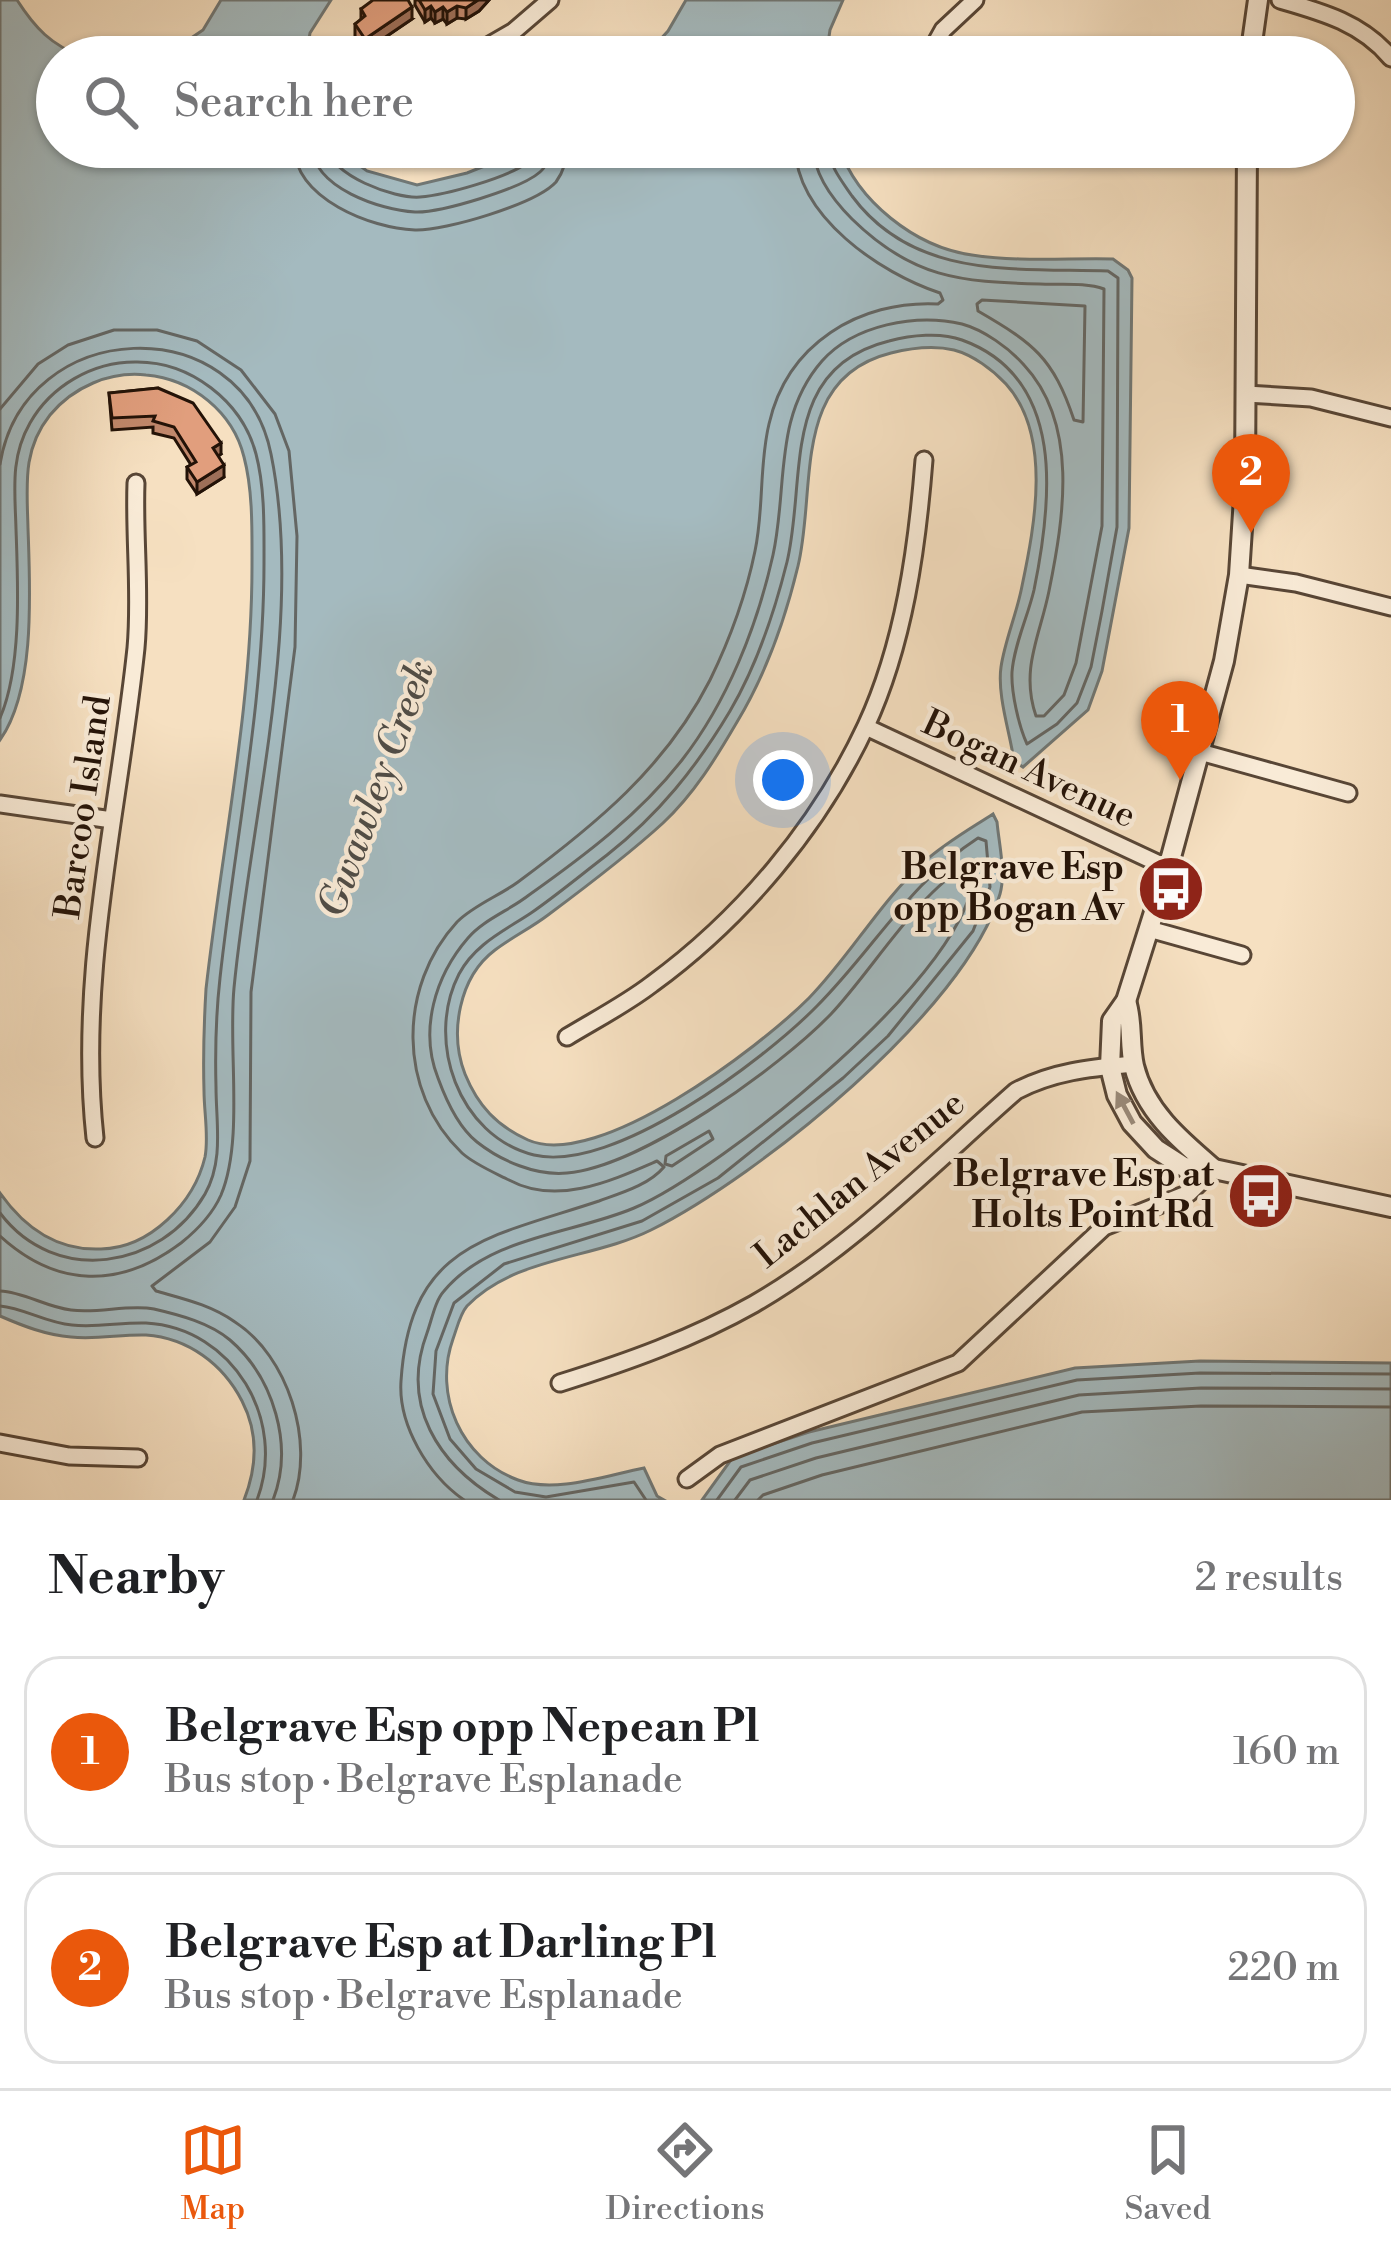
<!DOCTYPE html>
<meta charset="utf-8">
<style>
:root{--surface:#fff;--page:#f2f2f2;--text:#202124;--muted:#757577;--line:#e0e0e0;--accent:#ea580c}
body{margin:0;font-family:"Libre Bodoni",serif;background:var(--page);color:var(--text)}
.you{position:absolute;left:783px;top:780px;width:42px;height:42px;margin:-30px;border:9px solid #fff;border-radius:50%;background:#1a73e8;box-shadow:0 0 0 18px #1a73e833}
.badge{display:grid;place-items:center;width:78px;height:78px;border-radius:50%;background:var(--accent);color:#fff;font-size:39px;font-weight:700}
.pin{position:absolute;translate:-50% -99px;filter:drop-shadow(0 3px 6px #0008)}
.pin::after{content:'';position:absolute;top:63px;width:42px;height:36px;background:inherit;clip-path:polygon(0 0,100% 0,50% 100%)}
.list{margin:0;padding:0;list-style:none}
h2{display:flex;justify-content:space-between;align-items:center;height:156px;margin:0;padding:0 48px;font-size:51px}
h2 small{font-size:39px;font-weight:400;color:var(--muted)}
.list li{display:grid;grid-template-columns:78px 1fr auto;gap:36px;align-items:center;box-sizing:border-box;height:192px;margin:0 24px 24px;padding:0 24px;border:3px solid var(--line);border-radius:36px}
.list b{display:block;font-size:45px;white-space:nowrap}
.list p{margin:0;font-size:39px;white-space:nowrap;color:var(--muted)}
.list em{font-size:39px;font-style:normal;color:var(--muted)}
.icon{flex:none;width:66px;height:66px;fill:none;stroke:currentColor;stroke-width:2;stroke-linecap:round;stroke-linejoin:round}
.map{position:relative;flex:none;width:1391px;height:1500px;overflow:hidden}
.search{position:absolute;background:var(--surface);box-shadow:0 3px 9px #0004;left:36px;right:36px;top:36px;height:132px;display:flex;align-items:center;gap:30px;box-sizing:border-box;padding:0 42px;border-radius:66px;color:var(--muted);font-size:45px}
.sheet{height:588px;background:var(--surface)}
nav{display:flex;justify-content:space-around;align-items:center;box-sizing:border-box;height:168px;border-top:3px solid var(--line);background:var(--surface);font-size:33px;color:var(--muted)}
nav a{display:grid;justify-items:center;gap:6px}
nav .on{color:var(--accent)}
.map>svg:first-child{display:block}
.water{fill:#a4babf;stroke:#707775;stroke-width:3}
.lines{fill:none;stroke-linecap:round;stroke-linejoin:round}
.shore{stroke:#646663;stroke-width:3}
.minor-casing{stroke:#584636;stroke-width:21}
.tertiary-casing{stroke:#584636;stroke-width:24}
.minor{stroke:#f9ebd7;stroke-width:15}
.tertiary{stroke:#f9ebd7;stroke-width:18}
.wall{fill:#c2886c;stroke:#231207;stroke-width:3}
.shaded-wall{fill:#9e6f58;stroke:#231207;stroke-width:3}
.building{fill:#e19e7d;stroke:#231207;stroke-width:3}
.oneway{fill:#998979}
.labels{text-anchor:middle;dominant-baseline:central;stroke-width:9;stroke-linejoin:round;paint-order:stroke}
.street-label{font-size:36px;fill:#231207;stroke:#f9ebd7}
.poi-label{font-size:36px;font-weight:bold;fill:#231207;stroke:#f9ebd7;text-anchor:end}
.water-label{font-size:39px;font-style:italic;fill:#504d47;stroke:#f9ebd7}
</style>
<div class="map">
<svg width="1391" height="1500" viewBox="0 0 1391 1500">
<rect width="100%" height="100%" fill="#f6e0c1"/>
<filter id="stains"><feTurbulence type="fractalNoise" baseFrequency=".00167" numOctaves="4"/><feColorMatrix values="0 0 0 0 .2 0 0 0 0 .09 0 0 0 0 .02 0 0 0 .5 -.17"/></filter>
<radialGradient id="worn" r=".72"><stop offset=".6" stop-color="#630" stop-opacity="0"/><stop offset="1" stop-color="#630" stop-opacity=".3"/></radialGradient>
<!-- water -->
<g class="water">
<path d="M0 0H17C35 28 51 45 83 57H57V147H334L367 171 417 185 467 173 532 147H839C857 201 915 247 972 255 1017 262 1067 258 1113 259L1128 270 1132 278 1129 528 1102 671 1088 710 1023 767 1014 761C1010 733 997 695 1001 667 1005 640 1017 613 1022 586 1035 524 1052 435 1006 384 993 370 973 355 954 350 933 345 911 348 891 353 790 378 817 488 798 566 785 620 766 674 737 722 716 758 694 794 663 823 627 856 587 886 548 915 531 928 512 937 495 950 459 977 449 1033 465 1074 478 1106 497 1126 528 1140 598 1171 760 1047 809 998 850 956 880 902 924 862 945 843 970 829 993 814L997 822C999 844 1006 873 1000 894 965 1011 759 1176 651 1230 593 1259 514 1257 467 1306 460 1314 457 1328 453 1339 433 1395 461 1459 518 1480 555 1494 607 1475 644 1468L657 1496 664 1500H244C257 1467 259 1434 242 1401 223 1364 188 1338 146 1335 122 1334 96 1340 71 1337 46 1335 23 1326 0 1316V1193C24 1227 57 1251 101 1249 150 1248 194 1203 205 1157 209 1137 204 1112 204 1091 203 1057 204 1023 206 989 222 847 252 707 252 566 252 531 253 491 244 457 233 412 192 379 146 375 110 371 73 387 50 415 22 450 27 486 28 528 30 589 36 689 0 740Z"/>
<path d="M221 0H331L310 33 306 57H163L203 30Z"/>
<path d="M686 0H843L830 30 826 57H644L668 31Z"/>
<path d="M1200 1361 1391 1363V1500H702L733 1457 809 1432 1075 1368Z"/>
</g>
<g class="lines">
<!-- shore -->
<g class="shore">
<path d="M294 147C296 199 370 228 415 230 445 231 536 204 556 182 564 171 567 160 567 147"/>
<path d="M312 147C314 188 380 210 415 212 440 213 521 189 540 172 548 165 549 157 549 147"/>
<path d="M327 147C330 175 394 199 420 197 446 195 506 178 527 163 535 158 533 156 534 147"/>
<path d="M982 300 1085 306 1083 422 1074 420C1053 357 1033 343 978 311L977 304Z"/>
<path d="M0 409 38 364 68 345 114 330H157L197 341 241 370 275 414 289 451 297 536 295 647 251 992 250 1161 235 1207 210 1242 152 1286 156 1291C184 1299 211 1305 235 1322 288 1356 315 1442 293 1500"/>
<path d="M0 464C24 316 242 307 271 454 305 621 250 819 234 988 228 1050 244 1140 221 1195 213 1213 196 1231 181 1243 120 1289 57 1288 0 1236"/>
<path d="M0 718C22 667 18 585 16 529 15 491 10 458 30 423 51 386 92 362 135 362 190 361 242 401 256 454 265 488 264 528 264 563 264 702 235 840 220 978 216 1014 215 1050 216 1087 216 1123 224 1160 205 1194 161 1270 55 1286 0 1213"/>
<path d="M709 1131 713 1139 672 1166 665 1164 666 1156Z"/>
<path d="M0 1291C24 1292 46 1307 71 1310 98 1314 128 1304 154 1309 180 1315 210 1323 230 1340 274 1378 294 1446 273 1500"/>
<path d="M0 1306C24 1308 46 1323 72 1325 96 1328 122 1322 146 1323 234 1328 287 1421 257 1500"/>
<path d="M464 1500C428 1475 398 1425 401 1381 410 1243 488 1238 599 1201 621 1193 649 1185 664 1167L657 1161C611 1181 557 1206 509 1180 493 1172 474 1164 462 1153 397 1091 398 986 457 922 474 905 499 896 518 882 595 825 666 767 710 680 730 639 746 595 755 551 764 509 759 465 769 424 787 344 859 300 938 304L943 300 940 293C880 273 797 217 795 147"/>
<path d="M499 1500C438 1464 400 1405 427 1333 432 1319 435 1301 444 1291 490 1236 573 1234 634 1208 718 1173 981 965 973 869L968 865C920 890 871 972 831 1014 779 1068 642 1166 567 1173 536 1176 501 1161 477 1142 458 1127 446 1100 438 1078 419 1030 435 976 468 938 483 920 510 910 529 895 584 856 640 814 682 760 727 702 757 627 773 555 788 487 773 417 822 361 854 325 916 313 962 324 984 330 1009 348 1024 365 1079 424 1064 517 1049 591 1040 636 1020 669 1036 716H1044L1064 695 1076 663 1102 526 1104 289C1086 282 1060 285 1040 284 960 282 912 278 852 219 833 200 814 174 813 147"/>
<path d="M646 1500 634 1482 546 1497 515 1492 476 1469 450 1439 433 1394 436 1351 454 1303 504 1264 642 1221 718 1178 843 1078 888 1036 973 931 990 887 986 841 978 838C910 882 873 950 817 1006 764 1060 613 1174 534 1155 458 1136 425 1040 459 974 475 944 504 931 531 913 557 895 582 874 607 855 659 814 696 768 730 711 757 665 774 614 787 562 807 478 779 368 889 341 911 335 941 332 962 340 1067 378 1052 502 1034 590 1028 616 1014 645 1012 672 1011 692 1019 727 1027 744L1057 724 1077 703 1091 667 1102 611 1117 527 1118 278 1108 271C1015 268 914 280 852 196 841 180 830 167 828 147"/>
<path d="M717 1500 741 1467 812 1443 1077 1380 1200 1373 1391 1374"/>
<path d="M735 1500 750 1480 816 1458 1079 1395 1201 1388 1391 1389"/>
<path d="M758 1500 763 1495 822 1475 1082 1412 1201 1406 1391 1407"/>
</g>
<defs>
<g id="minor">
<path d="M1280 0C1322 12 1362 23 1391 58"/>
<path d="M469 57 514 31 550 0"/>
<path d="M928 57 943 30 975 0"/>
<path d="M997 147 1247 154"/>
<path d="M1246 394 1311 398 1391 418"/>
<path d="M1239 575 1296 583 1391 607"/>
<path d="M866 727 1168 868"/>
<path d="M1200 752 1348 793"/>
<path d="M0 804 112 820"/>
<path d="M1149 929 1242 955"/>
<path d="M567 1037C595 1020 626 1004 652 984 741 919 819 827 866 726 904 644 917 549 924 460"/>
<path d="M95 1138C77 973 119 811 136 648 141 594 134 537 136 483"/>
<path d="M560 1383C627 1362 692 1339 754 1304 851 1248 933 1164 1016 1091 1054 1071 1091 1068 1134 1064"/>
<path d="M0 1443 69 1456 138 1458"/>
<path d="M687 1479 720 1455 958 1363 1104 1227 1189 1193 1214 1169"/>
</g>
<g id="tertiary">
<path d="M1250 57 1258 0"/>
<path d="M1247 147 1245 482 1239 575 1224 661 1168 868 1126 1001 1112 1021 1110 1067 1117 1095 1132 1123 1156 1149 1184 1167 1214 1169 1391 1207"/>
<path d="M1126 1001C1133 1022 1129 1044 1134 1066 1145 1111 1180 1140 1214 1169"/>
</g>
</defs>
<!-- minor casing -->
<use href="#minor" class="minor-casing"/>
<!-- tertiary casing -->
<use href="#tertiary" class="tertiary-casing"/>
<!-- minor -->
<use href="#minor" class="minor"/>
<!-- tertiary -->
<use href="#tertiary" class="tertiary"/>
</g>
<!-- wall -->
<g class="wall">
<path d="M415 0H489L479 11 466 19 457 18 447 24 443 19 435 23 431 18 425 22 415 5Z"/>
<path d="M361 9 412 19 365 51 355 36V24L361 20Z"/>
<path d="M158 388 221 454 218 456 224 477 197 494 187 479V467L191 465 174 438 153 433V427L112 430 109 393Z"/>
</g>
<!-- shaded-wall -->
<g class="shaded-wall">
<path d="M478 0H489L479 11 466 19V8Z"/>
<path d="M431 6V18L425 22V10Z"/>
<path d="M457 6V18L447 24V12Z"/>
<path d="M412 7V19L365 51V39Z"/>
<path d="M443 7V19L435 23V12Z"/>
<path d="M221 443V454L213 460V448Z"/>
<path d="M224 465V477L197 494V482Z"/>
</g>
<!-- building -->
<g class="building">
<path d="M373 0H408L412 7 365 39 355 24 365 16 361 9Z"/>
<path d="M419 0H478L466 8 457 6 447 12 443 7 435 12 431 6 425 10Z"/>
<path d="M364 40 365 57H335L334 43Z"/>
<path d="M158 388 193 403 221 443 213 448 224 465 197 482 187 467 196 462 174 427 153 421 155 416 112 418 109 393Z"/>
</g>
<!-- one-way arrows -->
<defs><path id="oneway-solid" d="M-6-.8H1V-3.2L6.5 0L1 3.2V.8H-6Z" transform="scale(3)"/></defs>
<use class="oneway" href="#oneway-solid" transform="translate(1125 1108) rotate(-118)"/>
<!-- icons -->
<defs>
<symbol id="bus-disc" viewBox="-11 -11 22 22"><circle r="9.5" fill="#8f2418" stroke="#f9ebd7"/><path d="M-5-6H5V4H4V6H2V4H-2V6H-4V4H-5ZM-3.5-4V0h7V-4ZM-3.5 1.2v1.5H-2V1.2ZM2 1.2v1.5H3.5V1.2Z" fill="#fff"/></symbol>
</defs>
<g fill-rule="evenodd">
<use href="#bus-disc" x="1133" y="851" width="76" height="76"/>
<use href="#bus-disc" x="1223" y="1158" width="76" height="76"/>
</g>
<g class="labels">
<!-- street labels -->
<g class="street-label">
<text transform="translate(1029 770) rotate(25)">Bogan Avenue</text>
<text transform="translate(84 807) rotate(-82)">Barcoo Island</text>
<text transform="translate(860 1180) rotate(-39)">Lachlan Avenue</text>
</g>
<!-- poi labels -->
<g class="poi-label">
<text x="1124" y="868">Belgrave Esp<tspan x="1124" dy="41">opp Bogan Av</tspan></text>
<text x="1214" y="1175">Belgrave Esp at<tspan x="1214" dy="41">Holts Point Rd</tspan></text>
</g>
<!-- water labels -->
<g class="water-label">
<text transform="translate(377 789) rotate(-70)">Gwawley Creek</text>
</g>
</g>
<rect width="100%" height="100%" filter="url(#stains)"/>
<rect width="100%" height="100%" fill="url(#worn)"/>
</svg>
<div class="you"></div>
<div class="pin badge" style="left:1180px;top:780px">1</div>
<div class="pin badge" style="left:1251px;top:533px">2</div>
<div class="search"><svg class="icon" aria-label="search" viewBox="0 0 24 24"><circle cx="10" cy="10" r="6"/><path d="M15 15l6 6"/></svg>Search here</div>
</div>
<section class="sheet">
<h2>Nearby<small>2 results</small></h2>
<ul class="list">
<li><span class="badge">1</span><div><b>Belgrave Esp opp Nepean Pl</b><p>Bus stop · Belgrave Esplanade</p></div><em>160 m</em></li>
<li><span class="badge">2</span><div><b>Belgrave Esp at Darling Pl</b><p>Bus stop · Belgrave Esplanade</p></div><em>220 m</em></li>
</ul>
</section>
<nav>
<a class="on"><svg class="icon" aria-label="map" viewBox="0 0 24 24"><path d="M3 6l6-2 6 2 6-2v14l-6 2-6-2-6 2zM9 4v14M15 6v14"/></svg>Map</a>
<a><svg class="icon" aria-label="directions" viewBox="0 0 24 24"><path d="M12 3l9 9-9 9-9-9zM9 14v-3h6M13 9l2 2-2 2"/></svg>Directions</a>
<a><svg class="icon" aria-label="saved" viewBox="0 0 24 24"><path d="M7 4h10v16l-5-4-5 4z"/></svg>Saved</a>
</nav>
